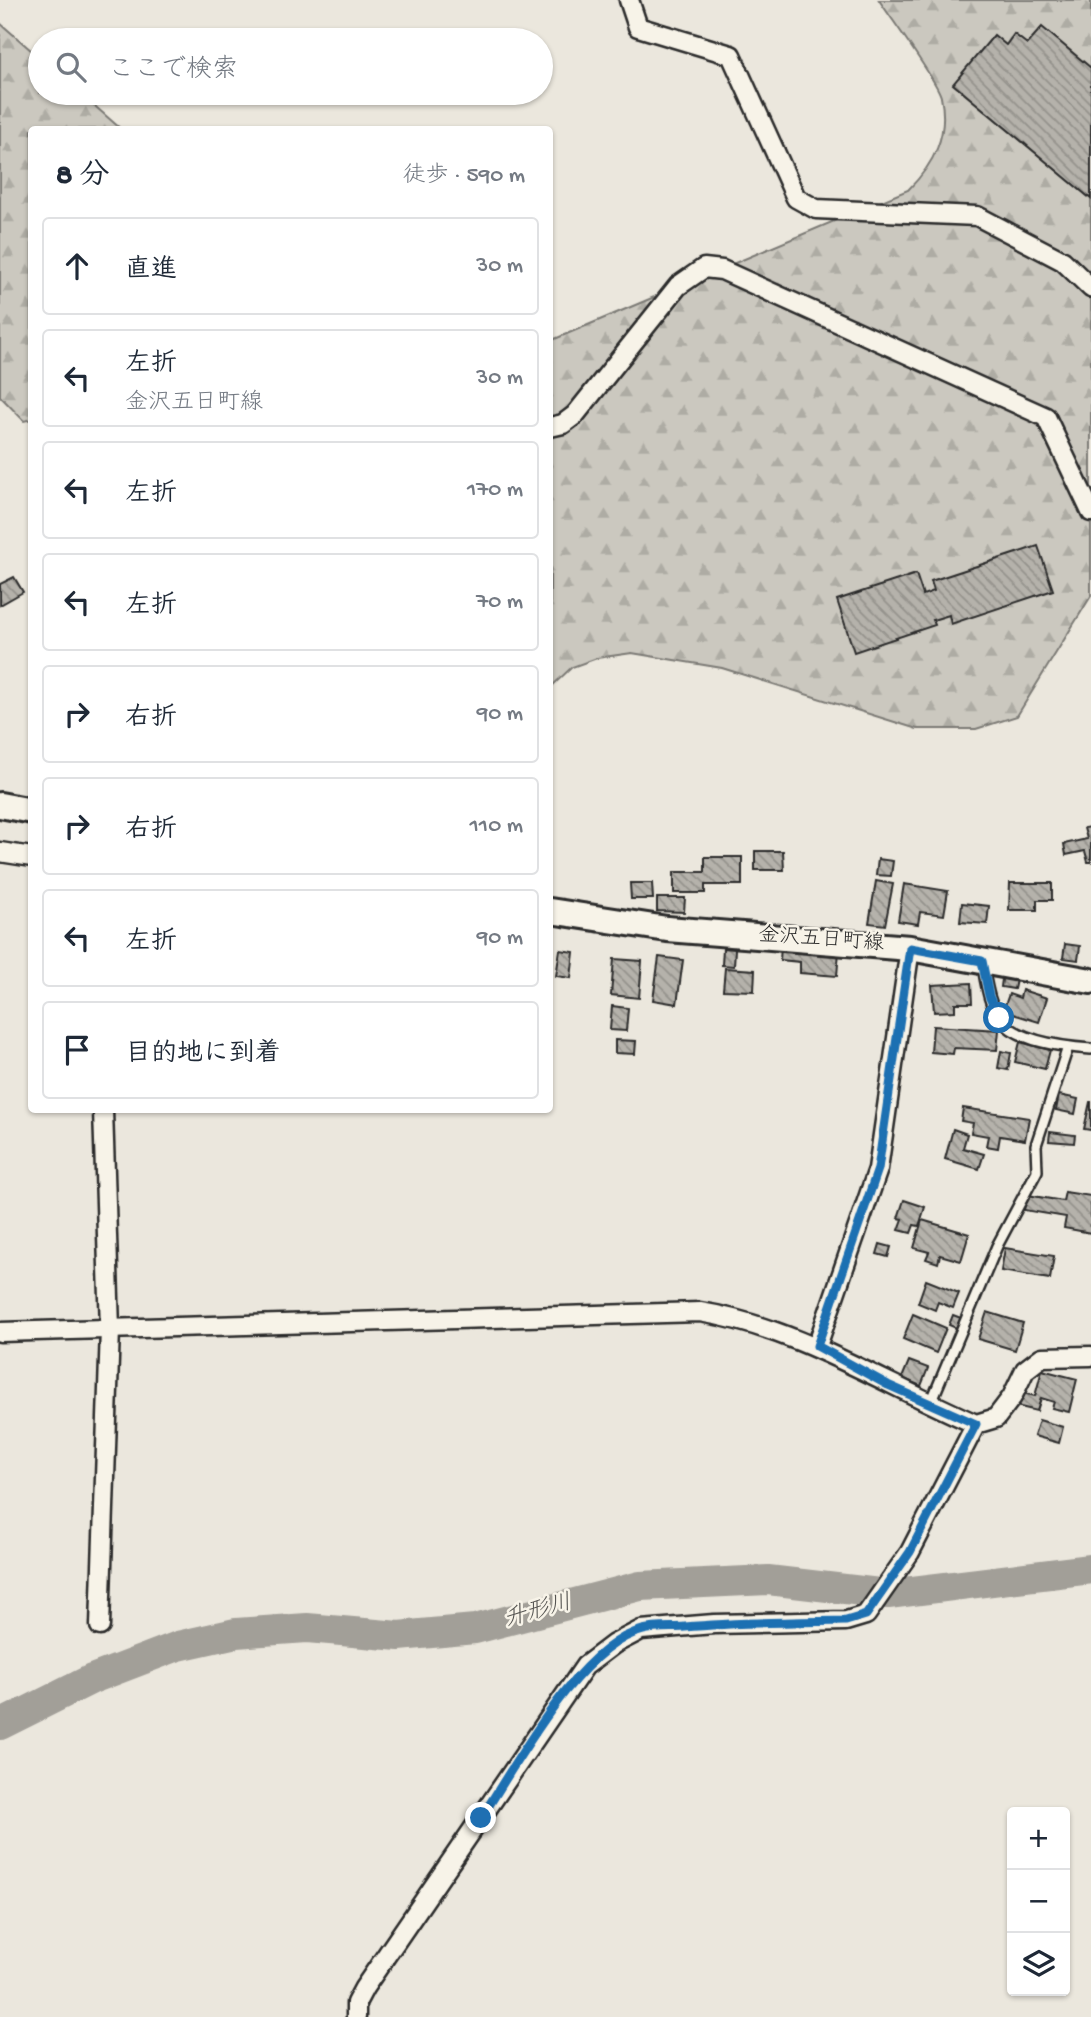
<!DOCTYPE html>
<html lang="ja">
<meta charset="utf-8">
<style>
:root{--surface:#fff;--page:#f2f2f3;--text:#1f2937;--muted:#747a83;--line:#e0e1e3}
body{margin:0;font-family:"Gochi Hand","Klee One",sans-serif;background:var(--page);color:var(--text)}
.controls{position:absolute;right:21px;bottom:21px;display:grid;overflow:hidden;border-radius:7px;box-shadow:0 2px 5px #0004}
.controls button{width:63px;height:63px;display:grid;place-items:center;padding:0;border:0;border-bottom:2px solid var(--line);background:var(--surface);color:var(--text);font:35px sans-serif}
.stop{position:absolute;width:21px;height:21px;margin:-16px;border:5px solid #1f6fb2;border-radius:50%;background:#fff}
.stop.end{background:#1f6fb2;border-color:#fff;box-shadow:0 2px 7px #0008}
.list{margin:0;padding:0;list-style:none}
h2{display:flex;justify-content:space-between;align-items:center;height:91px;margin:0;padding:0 28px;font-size:30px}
h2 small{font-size:23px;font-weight:400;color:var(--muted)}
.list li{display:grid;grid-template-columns:46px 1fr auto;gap:21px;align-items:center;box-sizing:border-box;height:98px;margin:0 14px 14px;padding:0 14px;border:2px solid var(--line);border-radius:7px}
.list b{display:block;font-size:26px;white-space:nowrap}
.list p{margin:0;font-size:23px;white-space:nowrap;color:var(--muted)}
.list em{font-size:23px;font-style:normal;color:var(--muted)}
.icon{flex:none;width:38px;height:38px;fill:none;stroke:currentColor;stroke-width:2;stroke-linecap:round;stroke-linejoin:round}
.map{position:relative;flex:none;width:1091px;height:2017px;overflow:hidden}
.search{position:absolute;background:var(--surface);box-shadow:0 2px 5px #0004;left:28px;top:28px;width:525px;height:77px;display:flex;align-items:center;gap:18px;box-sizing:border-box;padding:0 24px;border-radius:38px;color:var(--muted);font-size:26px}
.panel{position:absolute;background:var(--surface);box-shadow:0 2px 5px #0004;left:28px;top:126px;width:525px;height:987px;border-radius:7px}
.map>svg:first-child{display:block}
.forest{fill:url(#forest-firs);stroke:#7b7a75;stroke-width:2}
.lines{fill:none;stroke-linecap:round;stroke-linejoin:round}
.river{stroke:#a29f98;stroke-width:30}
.building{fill:url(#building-back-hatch);stroke:#2b2b2b;stroke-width:2}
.service-casing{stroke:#2b2b2b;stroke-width:14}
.minor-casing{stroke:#2b2b2b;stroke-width:23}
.secondary-casing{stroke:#2b2b2b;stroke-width:30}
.service{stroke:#f7f3e8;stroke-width:9}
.minor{stroke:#f7f3e8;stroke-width:18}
.secondary{stroke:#f7f3e8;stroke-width:24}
.route{stroke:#1f6fb2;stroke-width:9}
.labels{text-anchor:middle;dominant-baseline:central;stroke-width:5;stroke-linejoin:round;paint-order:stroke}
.street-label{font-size:21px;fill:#2b2b2b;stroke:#f7f3e8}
.water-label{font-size:23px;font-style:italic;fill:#555451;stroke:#f7f3e8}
</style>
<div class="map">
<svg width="1091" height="2017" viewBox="0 0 1091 2017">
<defs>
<pattern id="forest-firs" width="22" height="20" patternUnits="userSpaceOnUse" patternTransform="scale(1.75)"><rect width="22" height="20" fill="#cbc8bf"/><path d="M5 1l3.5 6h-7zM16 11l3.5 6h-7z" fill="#aeaca4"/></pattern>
<pattern id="building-back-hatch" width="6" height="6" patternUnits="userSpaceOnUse" patternTransform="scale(1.75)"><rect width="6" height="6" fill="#b5b2ab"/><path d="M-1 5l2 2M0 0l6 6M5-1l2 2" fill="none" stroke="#93918b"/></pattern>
</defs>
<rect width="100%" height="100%" fill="#ebe7dd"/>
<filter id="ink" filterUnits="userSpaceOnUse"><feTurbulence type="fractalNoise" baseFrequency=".0143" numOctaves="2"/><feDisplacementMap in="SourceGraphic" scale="14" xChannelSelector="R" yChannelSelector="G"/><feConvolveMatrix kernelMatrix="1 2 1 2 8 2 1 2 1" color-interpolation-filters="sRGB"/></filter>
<g filter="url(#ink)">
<!-- forest -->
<g class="forest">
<path d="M879 0H1091V596L1017 716 976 729H917L722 668 632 653 597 658 572 667 550 688V341L908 190C934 164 949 135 941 97 938 82 890 17 879 0Z"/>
<path d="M0 23 40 58V93H80L121 129 32 130V419L24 421 0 396Z"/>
</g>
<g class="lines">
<!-- river -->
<path class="river" d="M0 1725 92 1679 178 1646 236 1633 307 1628 399 1636 475 1629 640 1586 768 1580 888 1594 1091 1569"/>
</g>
<!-- building -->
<g class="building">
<path d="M1042 27 1091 68V199L953 84 994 35 1006 45 1014 34 1027 44Z"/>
<path d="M1038 546 1053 590 951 624 949 615 933 620 935 625 854 652 837 600 916 574 923 595 934 591 931 581Z"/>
<path d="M14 577 23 592 0 605V584Z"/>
<path d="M1091 827V862H1088L1085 851 1066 855 1064 844 1087 839 1084 828Z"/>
<path d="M755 851H783L784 870H755Z"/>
<path d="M705 857H742V885H705V893H674V872H705Z"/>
<path d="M878 859 893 861 891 876 876 875Z"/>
<path d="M876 881 893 884 885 925 869 923Z"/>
<path d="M630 883H652L653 899H631Z"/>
<path d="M1010 883H1052V900H1037V910H1009Z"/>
<path d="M904 884 948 891 944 915 920 912 918 924 898 921Z"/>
<path d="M657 898H685L684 912 657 911Z"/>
<path d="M962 903 989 906 987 924 960 922Z"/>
<path d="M1065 944 1080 946 1078 960 1063 958Z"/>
<path d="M781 947 839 951 837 976 800 973V962L780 960Z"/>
<path d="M723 948 735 949 734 966 722 965Z"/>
<path d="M560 950 574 952 571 978 556 976Z"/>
<path d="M659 957 683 960 677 1004 653 1000Z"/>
<path d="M614 959 642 961 639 998 611 995Z"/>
<path d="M725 968 755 970 754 991 723 990Z"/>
<path d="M1003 972 1017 975 1014 989 1001 987Z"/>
<path d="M971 983 972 1003H955V1011L934 1012 932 985Z"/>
<path d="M1022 990 1047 998 1039 1022 1003 1011 1009 994 1020 998Z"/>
<path d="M612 1006 628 1008 626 1031 610 1030Z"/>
<path d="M933 1026 999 1030 997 1050 954 1048 953 1054 931 1052Z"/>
<path d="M615 1040 636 1041 635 1054 615 1053Z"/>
<path d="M1020 1042 1050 1050 1045 1069 1015 1062Z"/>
<path d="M1001 1051 1011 1053 1008 1070 998 1068Z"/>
<path d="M1059 1095 1078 1099 1075 1114 1056 1110Z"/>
<path d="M1090 1102H1091V1130L1084 1129Z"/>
<path d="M963 1108 1029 1118 1025 1140 1000 1136 998 1148 986 1146 988 1136 971 1133 973 1123 961 1121Z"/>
<path d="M953 1129 967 1134 963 1148 984 1154 979 1169 945 1159Z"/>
<path d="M1050 1132 1075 1135 1074 1143 1049 1141Z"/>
<path d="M1065 1192 1091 1196V1233L1064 1228 1066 1217 1024 1210 1027 1195 1063 1201Z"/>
<path d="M904 1200 925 1207 919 1226 914 1225 911 1233 899 1230 903 1219 898 1218Z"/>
<path d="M922 1220 969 1234 961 1261 940 1255 938 1263 926 1259 929 1252 914 1248Z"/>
<path d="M880 1244 891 1247 888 1257 877 1254Z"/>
<path d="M1005 1248 1054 1256 1050 1279 1001 1271Z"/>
<path d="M926 1280 959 1293 953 1308 938 1302 935 1310 918 1303Z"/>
<path d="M987 1312 1023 1323 1015 1350 978 1339Z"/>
<path d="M913 1314 946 1328 936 1353 903 1339Z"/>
<path d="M953 1315 961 1318 956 1328 949 1325Z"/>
<path d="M909 1361 928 1368 921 1386 902 1378Z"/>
<path d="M1042 1370 1077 1379 1069 1412 1052 1408 1054 1402 1041 1398 1037 1411 1016 1406 1019 1392 1035 1396Z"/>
<path d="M1039 1420 1063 1427 1059 1443 1034 1436Z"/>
</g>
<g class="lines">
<defs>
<g id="service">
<path d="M982 962C986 981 988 1004 1000 1019 1018 1042 1064 1047 1091 1049"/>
<path d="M930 1405 997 1246 1037 1171 1036 1145 1068 1047"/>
</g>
<g id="minor">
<path d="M629 0 638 27 731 55 796 198 816 209 977 216 1063 261 1091 288"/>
<path d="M550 427 563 424 575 415 678 286 704 268 722 270 1046 417 1091 512"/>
<path d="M0 852 32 857"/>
<path d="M0 1332 700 1312C799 1328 885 1385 976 1424L996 1418 1012 1397 1025 1370 1042 1357 1091 1356"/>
<path d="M817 1346 878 1169 910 948"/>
<path d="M100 1626 110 1329 103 1110"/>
<path d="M356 2017V2003L364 1988 585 1666 614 1644 641 1630 714 1624 846 1621 866 1615 910 1552 976 1424"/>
</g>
<g id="secondary">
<path d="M0 805 32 811"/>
<path d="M550 911 667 929 910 948 1091 981"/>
</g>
</defs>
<!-- service casing -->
<use href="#service" class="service-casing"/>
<!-- minor casing -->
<use href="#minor" class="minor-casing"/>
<!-- secondary casing -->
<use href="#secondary" class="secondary-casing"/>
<!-- service -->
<use href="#service" class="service"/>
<!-- minor -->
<use href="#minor" class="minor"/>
<!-- secondary -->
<use href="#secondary" class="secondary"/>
</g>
</g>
<g class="lines" filter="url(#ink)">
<!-- route -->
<path class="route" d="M481 1818C516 1765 579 1645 643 1630 656 1627 672 1628 685 1627 739 1622 793 1622 846 1621L866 1615 910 1552 976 1424 888 1385 817 1346 878 1169 910 948 982 961 989 996 999 1018"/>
</g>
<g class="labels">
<!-- street labels -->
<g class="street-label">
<text transform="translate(821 941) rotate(4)">金沢五日町線</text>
</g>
<!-- water labels -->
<g class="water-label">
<text transform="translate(538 1612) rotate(-15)">升形川</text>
</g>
</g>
</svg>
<div class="controls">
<button>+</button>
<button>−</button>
<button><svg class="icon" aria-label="layers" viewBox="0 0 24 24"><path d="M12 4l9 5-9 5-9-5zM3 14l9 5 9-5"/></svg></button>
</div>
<div class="stop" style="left:999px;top:1018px"></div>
<div class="stop end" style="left:481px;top:1818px"></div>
<div class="search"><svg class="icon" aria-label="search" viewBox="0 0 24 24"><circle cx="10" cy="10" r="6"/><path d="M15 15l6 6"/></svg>ここで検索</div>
<section class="panel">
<h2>8 分<small>徒歩 · 590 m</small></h2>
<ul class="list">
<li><svg class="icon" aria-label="ahead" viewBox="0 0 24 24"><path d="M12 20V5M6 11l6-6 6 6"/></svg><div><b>直進</b></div><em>30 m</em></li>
<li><svg class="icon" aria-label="left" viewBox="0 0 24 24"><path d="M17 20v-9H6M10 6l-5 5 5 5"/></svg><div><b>左折</b><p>金沢五日町線</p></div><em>30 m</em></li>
<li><svg class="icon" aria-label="left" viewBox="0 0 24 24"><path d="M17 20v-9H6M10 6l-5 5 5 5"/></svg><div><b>左折</b></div><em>170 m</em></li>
<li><svg class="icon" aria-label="left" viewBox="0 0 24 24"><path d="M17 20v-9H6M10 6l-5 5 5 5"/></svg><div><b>左折</b></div><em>70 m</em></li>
<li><svg class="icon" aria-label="right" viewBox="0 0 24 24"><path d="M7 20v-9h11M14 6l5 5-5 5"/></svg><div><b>右折</b></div><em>90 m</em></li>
<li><svg class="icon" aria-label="right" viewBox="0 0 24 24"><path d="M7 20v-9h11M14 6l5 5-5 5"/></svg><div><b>右折</b></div><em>110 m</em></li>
<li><svg class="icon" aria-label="left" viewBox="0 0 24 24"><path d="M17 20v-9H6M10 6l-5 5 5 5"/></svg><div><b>左折</b></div><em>90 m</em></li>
<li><svg class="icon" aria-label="arrive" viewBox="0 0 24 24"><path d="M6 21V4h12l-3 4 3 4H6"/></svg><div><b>目的地に到着</b></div></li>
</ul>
</section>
</div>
